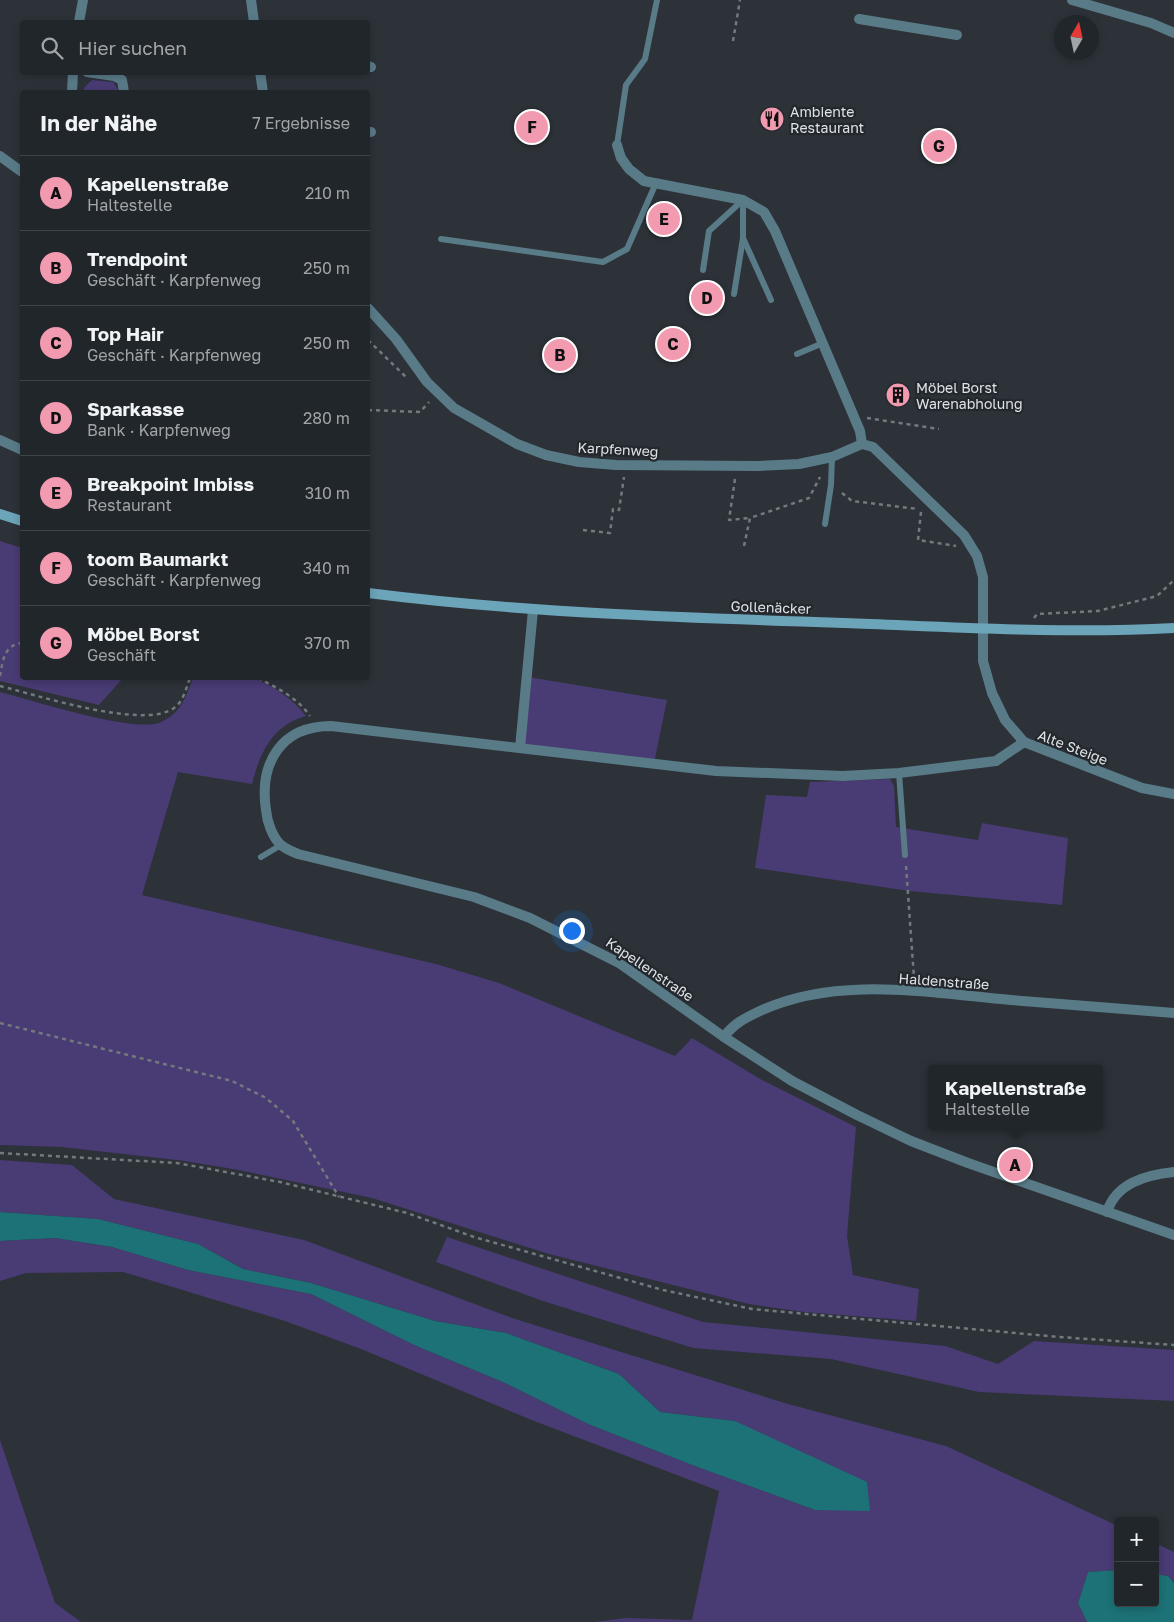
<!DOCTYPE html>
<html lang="de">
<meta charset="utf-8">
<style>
:root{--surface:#21262a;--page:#292e32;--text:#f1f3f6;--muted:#a2a5a8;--line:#3e4347;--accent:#f29ab0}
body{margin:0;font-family:"Golos Text",sans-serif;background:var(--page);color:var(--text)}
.controls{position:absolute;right:15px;bottom:15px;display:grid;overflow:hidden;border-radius:5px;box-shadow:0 2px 8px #0003}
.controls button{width:45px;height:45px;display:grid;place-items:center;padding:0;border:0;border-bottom:1px solid var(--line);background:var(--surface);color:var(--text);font:25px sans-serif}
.compass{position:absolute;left:1054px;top:15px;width:45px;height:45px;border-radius:50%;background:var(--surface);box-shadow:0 2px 8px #0003;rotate:9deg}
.you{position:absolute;left:571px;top:930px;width:18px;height:18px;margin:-12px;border:4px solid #fff;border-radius:50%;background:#1a73e8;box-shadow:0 0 0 8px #1a73e833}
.badge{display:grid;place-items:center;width:32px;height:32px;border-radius:50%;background:var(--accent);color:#111;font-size:16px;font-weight:700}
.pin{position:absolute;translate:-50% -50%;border:2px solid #fff;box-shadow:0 1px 5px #0006}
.popup{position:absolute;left:928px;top:1065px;width:175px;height:65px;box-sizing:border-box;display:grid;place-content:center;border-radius:5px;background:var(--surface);filter:drop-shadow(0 1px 4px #0005);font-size:16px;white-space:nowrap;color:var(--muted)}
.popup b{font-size:19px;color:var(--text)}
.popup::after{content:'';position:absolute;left:50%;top:100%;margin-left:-10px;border:10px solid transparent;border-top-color:var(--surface)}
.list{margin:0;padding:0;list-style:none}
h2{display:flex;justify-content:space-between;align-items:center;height:65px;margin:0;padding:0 20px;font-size:21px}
h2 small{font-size:16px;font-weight:400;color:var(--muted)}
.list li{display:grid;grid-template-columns:32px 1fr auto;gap:15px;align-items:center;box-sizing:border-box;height:75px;padding:0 20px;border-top:1px solid var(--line)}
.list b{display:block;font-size:19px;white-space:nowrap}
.list p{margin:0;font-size:16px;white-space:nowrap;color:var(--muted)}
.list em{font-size:16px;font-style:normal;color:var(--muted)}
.icon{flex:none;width:28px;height:28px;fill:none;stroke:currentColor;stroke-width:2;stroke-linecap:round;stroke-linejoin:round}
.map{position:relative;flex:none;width:1174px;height:1622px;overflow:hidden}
.search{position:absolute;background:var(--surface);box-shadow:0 2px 8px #0003;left:20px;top:20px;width:350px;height:55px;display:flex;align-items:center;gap:12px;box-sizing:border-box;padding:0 18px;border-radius:5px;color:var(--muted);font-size:19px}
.panel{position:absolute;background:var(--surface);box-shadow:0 2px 8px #0003;left:20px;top:90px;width:350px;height:590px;border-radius:5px}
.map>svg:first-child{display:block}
.green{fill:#493b74}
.water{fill:#1c7276}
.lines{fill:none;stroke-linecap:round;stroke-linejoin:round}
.path{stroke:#74797e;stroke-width:2.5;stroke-dasharray:4 4;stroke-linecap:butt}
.lane{stroke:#597b88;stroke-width:6}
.street{stroke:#597b88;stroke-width:10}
.secondary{stroke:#6ca4b9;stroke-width:10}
.labels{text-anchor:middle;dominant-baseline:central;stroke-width:4.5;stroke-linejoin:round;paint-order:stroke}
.poi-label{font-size:14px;fill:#dfe3e6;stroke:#23282e;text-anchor:start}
.street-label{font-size:14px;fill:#dfe3e6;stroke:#23282e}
</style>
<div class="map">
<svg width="1174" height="1622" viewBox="0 0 1174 1622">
<rect width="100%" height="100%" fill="#2c3238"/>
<!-- green -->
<g class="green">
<path d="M92 80 113 82 120 92H84V88Z"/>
<path d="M0 541 22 548V678H123L99 705 0 681Z"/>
<path d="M528 677 667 700 654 763 520 748Z"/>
<path d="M193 678C208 677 238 674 252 678 272 684 293 699 306 716 273 725 260 752 252 784L178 772 142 895 436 964 499 983 675 1056 692 1038 762 1080 856 1127 847 1236 853 1275 919 1289 916 1321 804 1312 749 1304 549 1254 372 1198 239 1170 185 1161 62 1147 0 1145V692C32 700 135 734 161 722 181 713 186 697 193 678Z"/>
<path d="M890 779 894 786 896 827 978 840 982 823 1068 838 1062 905 909 891 755 868 766 795 807 797 810 782Z"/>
<path d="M0 1160 72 1165 114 1199 304 1240 512 1318 788 1404 946 1446 1118 1526V1570L1088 1572 1078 1603 1087 1622H595L625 1618 692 1620 719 1491 534 1421 361 1349 285 1321 123 1272 26 1273 0 1281V1241L55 1238 112 1247 188 1270 311 1294 414 1345 505 1383 588 1424 692 1465 815 1510 735 1421 660 1412 619 1374 506 1333 435 1321 311 1283 243 1269 198 1244 98 1219 0 1212Z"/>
<path d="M447 1237 703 1322 945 1346 998 1364 1034 1341 1174 1350V1401L979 1392 831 1359 693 1348 543 1301 436 1262Z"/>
<path d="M0 1440 55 1603 81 1622H0Z"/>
<path d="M1155 1543 1174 1552V1583L1168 1576 1155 1574Z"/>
</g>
<!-- water -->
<g class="water">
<path d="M0 1212 98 1219 198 1244 243 1269 311 1283 435 1321 506 1333 619 1374 660 1412 735 1421 867 1482 870 1511 815 1510 692 1465 588 1424 505 1383 414 1345 311 1294 188 1270 112 1247 55 1238 0 1241Z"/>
<path d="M1118 1570V1603H1155V1574L1168 1576 1174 1583V1622H1087L1078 1603 1088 1572Z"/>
</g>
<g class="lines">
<!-- path -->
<g class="path">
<path d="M733 41 740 0"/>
<path d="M368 340 408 379"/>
<path d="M368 410 420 412 429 402"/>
<path d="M867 418 939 429"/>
<path d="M735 479 729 520 750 518"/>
<path d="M842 493 852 501 918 509"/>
<path d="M921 512 918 540 956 546"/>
<path d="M583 530 610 533 613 509 619 510 624 477"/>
<path d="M744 546 750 518 809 498 820 477"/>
<path d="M1034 618 1037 614 1098 611 1157 596 1174 580"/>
<path d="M0 676C3 660 4 645 22 643"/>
<path d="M258 678C277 688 298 698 310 716"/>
<path d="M0 686C37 695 143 730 174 708 184 701 186 688 190 678"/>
<path d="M906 866 914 978"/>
<path d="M0 1023 232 1081 266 1098 293 1121 339 1197"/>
<path d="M0 1153 177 1163 280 1182 407 1213 474 1237 663 1290 752 1309 1059 1337 1174 1345"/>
</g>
<!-- lane -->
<g class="lane">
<path d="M617 145 626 85 645 59 657 0"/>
<path d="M743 238 771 300"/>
<path d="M441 239 603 262 627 249 656 183"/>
<path d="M703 270 709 231 743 200"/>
<path d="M734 294 743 238V200"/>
<path d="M797 354 823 343"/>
<path d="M825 524 831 485 832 457"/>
<path d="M899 773 905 855"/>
<path d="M261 857 281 845"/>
</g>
<!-- street -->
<g class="street">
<path d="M251 0 254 22"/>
<path d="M1072 0 1151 23 1174 33"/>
<path d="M859 19 957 35"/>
<path d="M79 22 83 0"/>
<path d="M368 66 371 67"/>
<path d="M87 72 114 76 122 80 124 92"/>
<path d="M260 72 263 92"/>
<path d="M72 92 73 72"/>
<path d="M368 132H371"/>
<path d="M617 145 621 158 629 169 644 181 743 200 764 212 775 231 860 431 862 444"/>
<path d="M0 156 22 172"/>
<path d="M368 308 396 339 427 382 454 408 517 444 546 455 579 462 616 465 758 466 799 464 832 457 862 444 873 447 964 535 977 556 983 577V661L992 693 1005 720 1024 742 1142 788 1174 794"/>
<path d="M0 440 22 450"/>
<path d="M1024 742 996 761 899 773 843 776 716 771 331 726C281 726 259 763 266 810 267 821 272 837 281 845 286 849 293 852 298 854L474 897 530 918 619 963 724 1037 792 1081 857 1115 911 1141 968 1163 1174 1235"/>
<path d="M520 748 533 610"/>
<path d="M724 1037C733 1024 745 1018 760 1011 837 975 929 993 1011 1000 1065 1004 1120 1009 1174 1013"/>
<path d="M1107 1212C1116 1183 1146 1175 1174 1172"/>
</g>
<!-- secondary -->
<g class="secondary">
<path d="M0 514 22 521"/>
<path d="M368 593C526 613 686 618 845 623 955 627 1065 634 1174 628"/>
</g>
</g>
<!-- icons -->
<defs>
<symbol id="restaurant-disc" viewBox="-11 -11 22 22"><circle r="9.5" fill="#f29ab0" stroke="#23282e"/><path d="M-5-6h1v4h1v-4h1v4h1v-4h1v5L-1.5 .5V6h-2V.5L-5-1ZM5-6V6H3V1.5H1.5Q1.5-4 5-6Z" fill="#111"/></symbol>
<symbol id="building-disc" viewBox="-11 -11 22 22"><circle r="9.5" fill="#f29ab0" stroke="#23282e"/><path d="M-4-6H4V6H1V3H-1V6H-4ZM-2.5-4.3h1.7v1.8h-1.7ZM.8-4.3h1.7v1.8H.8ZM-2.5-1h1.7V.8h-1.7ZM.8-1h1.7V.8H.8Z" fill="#111"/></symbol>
</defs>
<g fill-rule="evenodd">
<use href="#restaurant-disc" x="758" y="105" width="28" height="28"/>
<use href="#building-disc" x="884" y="381" width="28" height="28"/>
</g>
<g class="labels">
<!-- poi labels -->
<g class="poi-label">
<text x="790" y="111">Ambiente<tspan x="790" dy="16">Restaurant</tspan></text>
<text x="916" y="387">Möbel Borst<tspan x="916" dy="16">Warenabholung</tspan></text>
</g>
<!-- street labels -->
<g class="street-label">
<text transform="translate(618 449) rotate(3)">Karpfenweg</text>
<text transform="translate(771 607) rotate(2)">Gollenäcker</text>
<text transform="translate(1073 747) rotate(21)">Alte Steige</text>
<text transform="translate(650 969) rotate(34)">Kapellenstraße</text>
<text transform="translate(944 981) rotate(4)">Haldenstraße</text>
</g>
</g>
</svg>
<div class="controls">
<button>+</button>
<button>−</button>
</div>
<svg class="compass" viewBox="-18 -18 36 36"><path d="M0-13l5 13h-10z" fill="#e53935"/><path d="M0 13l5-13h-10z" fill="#a2a5a8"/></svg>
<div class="you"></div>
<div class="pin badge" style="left:1015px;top:1165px">A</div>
<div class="popup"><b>Kapellenstraße</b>Haltestelle</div>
<div class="pin badge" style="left:560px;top:355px">B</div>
<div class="pin badge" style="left:673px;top:344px">C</div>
<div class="pin badge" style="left:707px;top:298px">D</div>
<div class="pin badge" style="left:664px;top:219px">E</div>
<div class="pin badge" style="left:532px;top:127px">F</div>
<div class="pin badge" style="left:939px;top:146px">G</div>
<div class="search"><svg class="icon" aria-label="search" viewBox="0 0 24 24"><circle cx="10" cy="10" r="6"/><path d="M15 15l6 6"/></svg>Hier suchen</div>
<section class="panel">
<h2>In der Nähe<small>7 Ergebnisse</small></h2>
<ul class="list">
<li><span class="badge">A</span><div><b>Kapellenstraße</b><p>Haltestelle</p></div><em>210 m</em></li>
<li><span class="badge">B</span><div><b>Trendpoint</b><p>Geschäft · Karpfenweg</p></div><em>250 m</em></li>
<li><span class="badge">C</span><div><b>Top Hair</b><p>Geschäft · Karpfenweg</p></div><em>250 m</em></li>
<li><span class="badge">D</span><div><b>Sparkasse</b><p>Bank · Karpfenweg</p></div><em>280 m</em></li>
<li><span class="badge">E</span><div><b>Breakpoint Imbiss</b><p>Restaurant</p></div><em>310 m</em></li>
<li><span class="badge">F</span><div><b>toom Baumarkt</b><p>Geschäft · Karpfenweg</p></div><em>340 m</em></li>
<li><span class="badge">G</span><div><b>Möbel Borst</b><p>Geschäft</p></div><em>370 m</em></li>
</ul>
</section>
</div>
